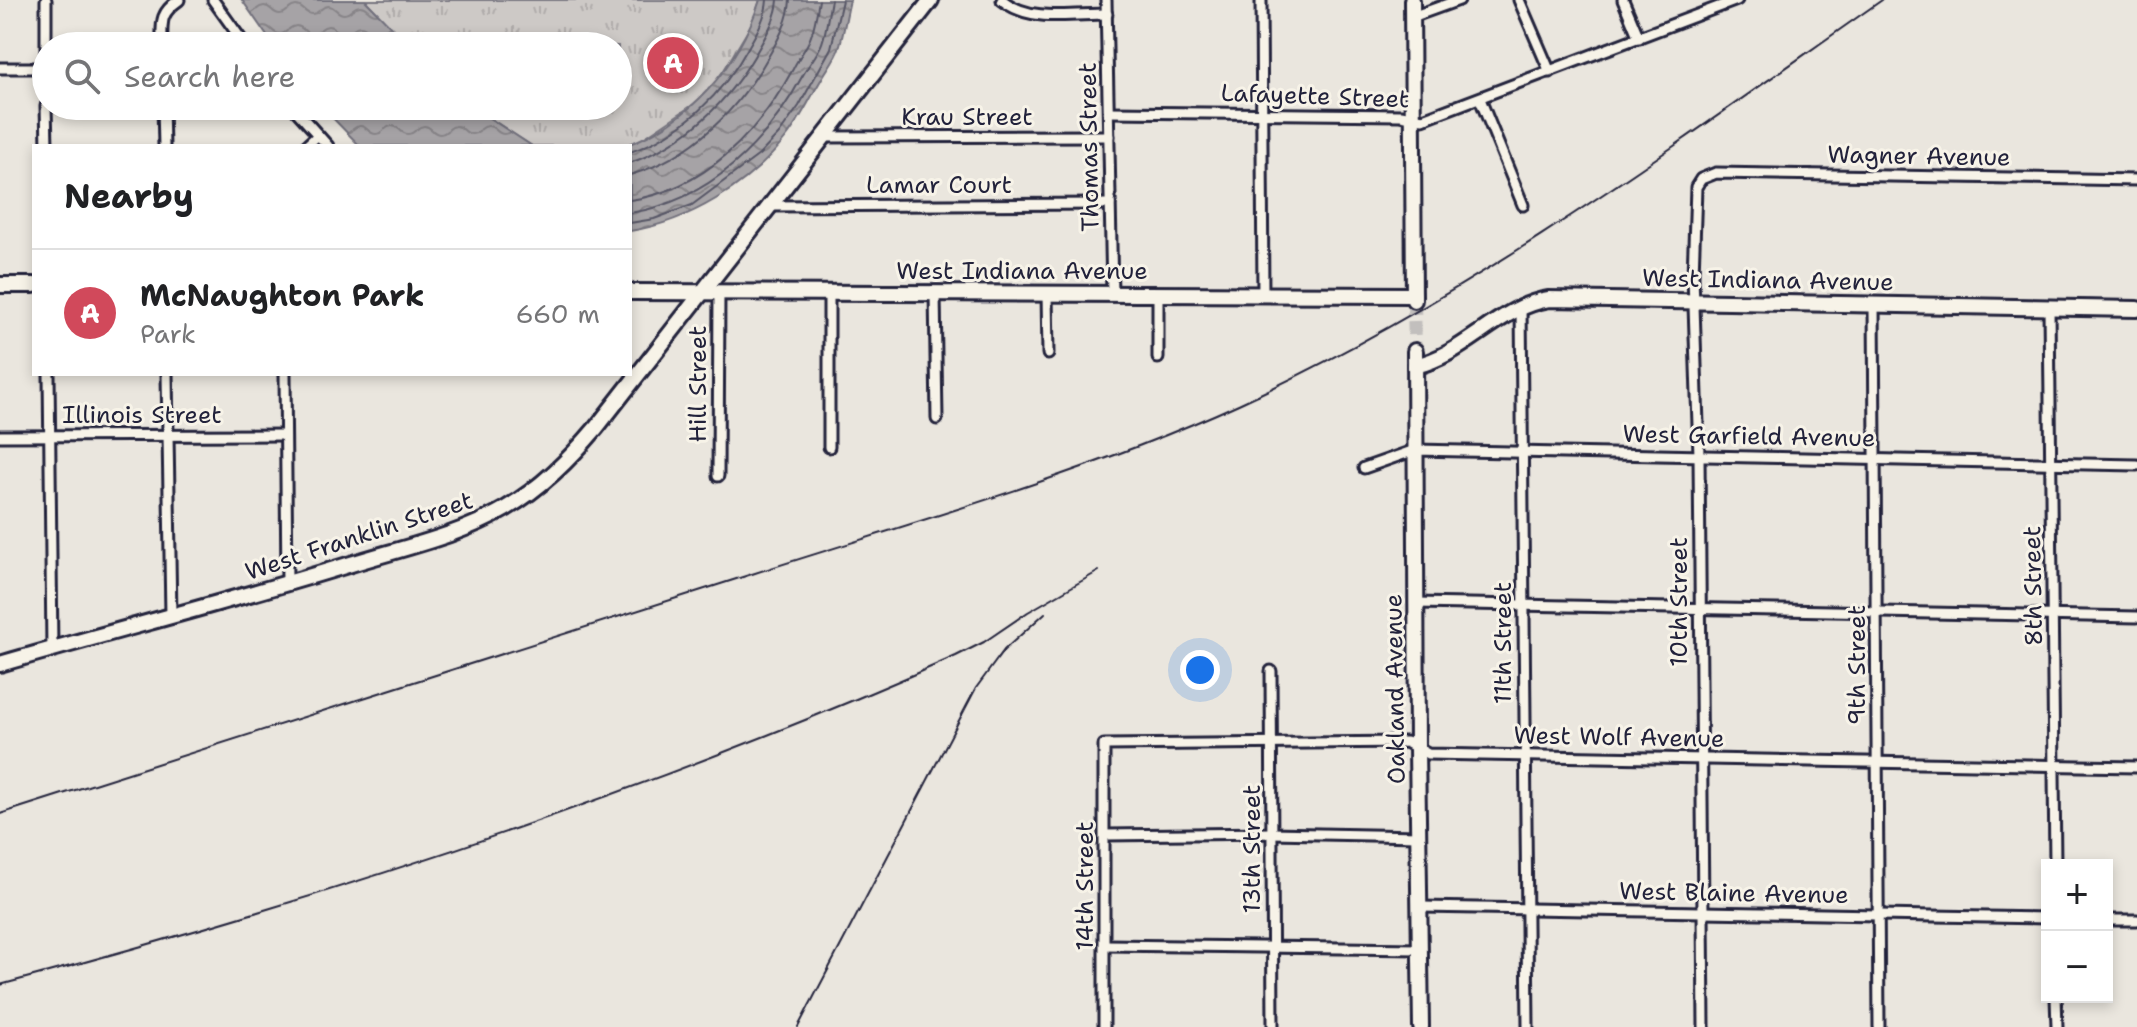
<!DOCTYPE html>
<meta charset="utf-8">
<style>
:root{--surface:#fff;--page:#f6f6f6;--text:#202124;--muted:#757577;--line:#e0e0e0;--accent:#d1495b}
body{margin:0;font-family:"Shantell Sans",sans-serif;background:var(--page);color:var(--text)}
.controls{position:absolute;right:24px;bottom:24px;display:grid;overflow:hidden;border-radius:0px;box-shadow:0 4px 12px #0003}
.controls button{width:72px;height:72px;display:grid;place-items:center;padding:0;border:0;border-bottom:2px solid var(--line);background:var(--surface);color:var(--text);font:40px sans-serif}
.you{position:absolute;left:1200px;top:670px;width:28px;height:28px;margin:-20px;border:6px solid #fff;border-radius:50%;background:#1a73e8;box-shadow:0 0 0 12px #1a73e833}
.badge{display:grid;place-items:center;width:52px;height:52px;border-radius:50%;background:var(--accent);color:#fff;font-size:26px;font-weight:700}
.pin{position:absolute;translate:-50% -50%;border:4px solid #fff;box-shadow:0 2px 8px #0006}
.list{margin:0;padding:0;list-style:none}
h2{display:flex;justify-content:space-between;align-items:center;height:104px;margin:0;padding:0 32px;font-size:34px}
h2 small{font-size:26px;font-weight:400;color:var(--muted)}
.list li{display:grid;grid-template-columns:52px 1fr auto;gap:24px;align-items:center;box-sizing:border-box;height:128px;padding:0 32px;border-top:2px solid var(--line)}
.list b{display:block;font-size:30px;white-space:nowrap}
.list p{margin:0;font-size:26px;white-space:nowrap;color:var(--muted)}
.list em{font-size:26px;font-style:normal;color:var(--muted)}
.icon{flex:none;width:44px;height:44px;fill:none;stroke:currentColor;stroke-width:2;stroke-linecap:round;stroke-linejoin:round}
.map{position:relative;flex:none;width:2137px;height:1027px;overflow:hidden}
.search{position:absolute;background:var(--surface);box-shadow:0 4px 12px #0003;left:32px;top:32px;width:600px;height:88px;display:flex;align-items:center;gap:20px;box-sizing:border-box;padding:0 28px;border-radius:44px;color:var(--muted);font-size:30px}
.panel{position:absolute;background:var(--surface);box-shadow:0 4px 12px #0003;left:32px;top:144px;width:600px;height:232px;border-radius:0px}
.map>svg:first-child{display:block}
.park{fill:url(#park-tufts);stroke:#787680;stroke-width:2}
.water{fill:url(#water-waves);stroke:#716f7b;stroke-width:2}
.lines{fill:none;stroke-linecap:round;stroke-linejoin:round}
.shore{stroke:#575666;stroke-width:2}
.secondary-tunnel{stroke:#c2bfbd;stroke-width:14;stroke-dasharray:14 7;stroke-linecap:butt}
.street-casing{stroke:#22223b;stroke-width:15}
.secondary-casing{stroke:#22223b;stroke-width:20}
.street{stroke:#f7f3e8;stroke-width:9}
.secondary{stroke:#f7f3e8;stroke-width:14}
.rail{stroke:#22223b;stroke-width:2}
.labels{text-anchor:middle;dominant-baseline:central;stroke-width:6;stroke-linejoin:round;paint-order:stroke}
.street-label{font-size:24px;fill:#22223b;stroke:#f7f3e8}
</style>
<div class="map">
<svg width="2137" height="1027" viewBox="0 0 2137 1027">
<defs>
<pattern id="park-tufts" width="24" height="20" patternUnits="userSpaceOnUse" patternTransform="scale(2)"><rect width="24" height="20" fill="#cdc9c6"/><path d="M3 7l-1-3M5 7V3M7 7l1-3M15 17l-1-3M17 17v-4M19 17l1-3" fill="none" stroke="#b0acab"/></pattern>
<pattern id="water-waves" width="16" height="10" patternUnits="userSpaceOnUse" patternTransform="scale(2)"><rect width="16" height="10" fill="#a6a3a6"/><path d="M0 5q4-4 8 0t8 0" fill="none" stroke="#878488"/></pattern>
</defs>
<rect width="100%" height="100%" fill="#eae6de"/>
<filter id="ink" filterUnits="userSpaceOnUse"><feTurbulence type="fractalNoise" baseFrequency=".0125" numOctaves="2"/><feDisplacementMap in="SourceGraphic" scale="16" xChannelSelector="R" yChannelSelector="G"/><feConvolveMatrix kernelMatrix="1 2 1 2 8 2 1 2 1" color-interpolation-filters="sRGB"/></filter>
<g filter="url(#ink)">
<!-- park -->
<path class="park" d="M365 0H760L753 22 718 80 697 102 639 141 623 146H532L471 106H618V46H409Z"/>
<!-- water -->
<g class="water">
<path d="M242 0H365L410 46H274Z"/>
<path d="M760 0H850C846 16 844 33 839 48 835 60 826 70 821 80 809 100 800 120 786 138 749 185 689 222 630 231V146H624C691 122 738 66 760 0Z"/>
<path d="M321 106H471L532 146H360Z"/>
</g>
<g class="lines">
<!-- shore -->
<g class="shore">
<path d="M630 152C682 134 723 94 749 46 757 32 766 17 767 0"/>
<path d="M630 163C688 142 731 99 760 46 768 32 777 16 778 0"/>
<path d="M630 175C693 157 740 108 771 52 780 36 789 19 790 0"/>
<path d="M630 200C704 190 759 132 793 69 798 58 807 48 811 36 815 25 817 12 819 0"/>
<path d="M630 213C709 201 767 143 803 75 809 64 818 54 822 43 827 29 828 14 831 0"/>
<path d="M630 223 654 219 692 205 759 155 779 134 799 106 831 48 842 0"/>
</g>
<!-- secondary-tunnel -->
<path class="secondary-tunnel" d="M1414 300 1415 351"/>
<defs>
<g id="street">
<path d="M46 0V91"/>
<path d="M213 0 246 46"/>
<path d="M1002 0C1030 23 1072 14 1107 14"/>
<path d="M1106 0 1112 294"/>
<path d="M1261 0 1263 295"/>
<path d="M1519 0 1550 72"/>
<path d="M1623 0 1639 38"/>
<path d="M1412 17 1459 0"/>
<path d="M162 46C162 22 159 14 179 0"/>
<path d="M0 68H46"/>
<path d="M1480 99 1523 205"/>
<path d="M46 106 47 146"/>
<path d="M163 106 164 146"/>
<path d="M292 106 328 146"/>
<path d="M1109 112 1401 115 1423 119 1737 0"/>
<path d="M824 137 1109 136"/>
<path d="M306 146 318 135"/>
<path d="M770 206 1110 204"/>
<path d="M935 293 937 419"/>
<path d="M1047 293 1048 354"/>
<path d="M1158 294V358"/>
<path d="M1874 304 1879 1027"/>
<path d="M1521 307 1528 1027"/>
<path d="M2049 308 2055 865"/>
<path d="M49 374 52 649"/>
<path d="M167 374 171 616"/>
<path d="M285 374 287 583"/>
<path d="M0 436 285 435"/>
<path d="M829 447V293"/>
<path d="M1364 468 1415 450 2137 465"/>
<path d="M718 476 719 292"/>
<path d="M1416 603 2137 617"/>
<path d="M1271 671 1273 1027"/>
<path d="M1105 835 1271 833 1419 836"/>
<path d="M1421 907 2047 918"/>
<path d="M2107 920H2137"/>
<path d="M1105 945 1420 949"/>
<path d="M2056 997 2057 1027"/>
<path d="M1104 1027V745L1406 742 1428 754 2137 767"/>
<path d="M1704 1027 1699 455 1693 276 1696 187 1701 179 1716 173 2137 180"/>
</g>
<g id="secondary">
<path d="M1412 0 1414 300"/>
<path d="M0 285H34"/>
<path d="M630 292 1414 295"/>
<path d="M1415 351 1417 749 1421 1027"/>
<path d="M1415 366C1465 355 1498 307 1549 299L2137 309"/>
<path d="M0 664C117 630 235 600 351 564 402 548 459 536 505 509 541 488 569 460 596 428L931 0"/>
</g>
</defs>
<!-- street casing -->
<use href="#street" class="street-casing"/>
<!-- secondary casing -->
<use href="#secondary" class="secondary-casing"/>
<!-- street -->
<use href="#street" class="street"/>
<!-- secondary -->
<use href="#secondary" class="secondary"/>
<!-- rail -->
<g class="rail">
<path d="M0 814C251 734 501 654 752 574 923 519 1098 471 1260 394 1483 288 1681 141 1882 0"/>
<path d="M0 985C325 899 649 792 956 656L984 642 1028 612 1099 571"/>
<path d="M798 1027 976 688 1004 650 1045 613"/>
</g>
</g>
</g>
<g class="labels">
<!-- street labels -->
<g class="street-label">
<text transform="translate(1315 96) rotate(2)">Lafayette Street</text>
<text x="967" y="117">Krau Street</text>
<text transform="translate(1089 147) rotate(-91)">Thomas Street</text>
<text transform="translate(1919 156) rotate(1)">Wagner Avenue</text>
<text x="939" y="185">Lamar Court</text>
<text x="1022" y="271">West Indiana Avenue</text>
<text transform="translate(1768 280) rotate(1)">West Indiana Avenue</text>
<text transform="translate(698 384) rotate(-90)">Hill Street</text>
<text x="142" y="415">Illinois Street</text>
<text transform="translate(1749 436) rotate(1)">West Garfield Avenue</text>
<text transform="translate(359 536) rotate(-18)">West Franklin Street</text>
<text transform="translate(2033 586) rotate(-91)">8th Street</text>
<text transform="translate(1679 602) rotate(-90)">10th Street</text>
<text transform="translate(1503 643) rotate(-90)">11th Street</text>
<text transform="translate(1857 665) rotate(-90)">9th Street</text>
<text transform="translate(1395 689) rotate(-91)">Oakland Avenue</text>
<text transform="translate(1619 737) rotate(1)">West Wolf Avenue</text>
<text transform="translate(1252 849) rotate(-90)">13th Street</text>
<text transform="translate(1085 886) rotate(-90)">14th Street</text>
<text transform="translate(1734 893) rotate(1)">West Blaine Avenue</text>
</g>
</g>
</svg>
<div class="controls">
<button>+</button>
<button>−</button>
</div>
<div class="you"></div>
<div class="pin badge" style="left:673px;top:63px">A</div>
<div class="search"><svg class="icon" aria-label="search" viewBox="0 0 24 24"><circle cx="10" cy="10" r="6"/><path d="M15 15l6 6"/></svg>Search here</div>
<section class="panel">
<h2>Nearby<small></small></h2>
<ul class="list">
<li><span class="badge">A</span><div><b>McNaughton Park</b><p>Park</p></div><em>660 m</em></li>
</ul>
</section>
</div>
